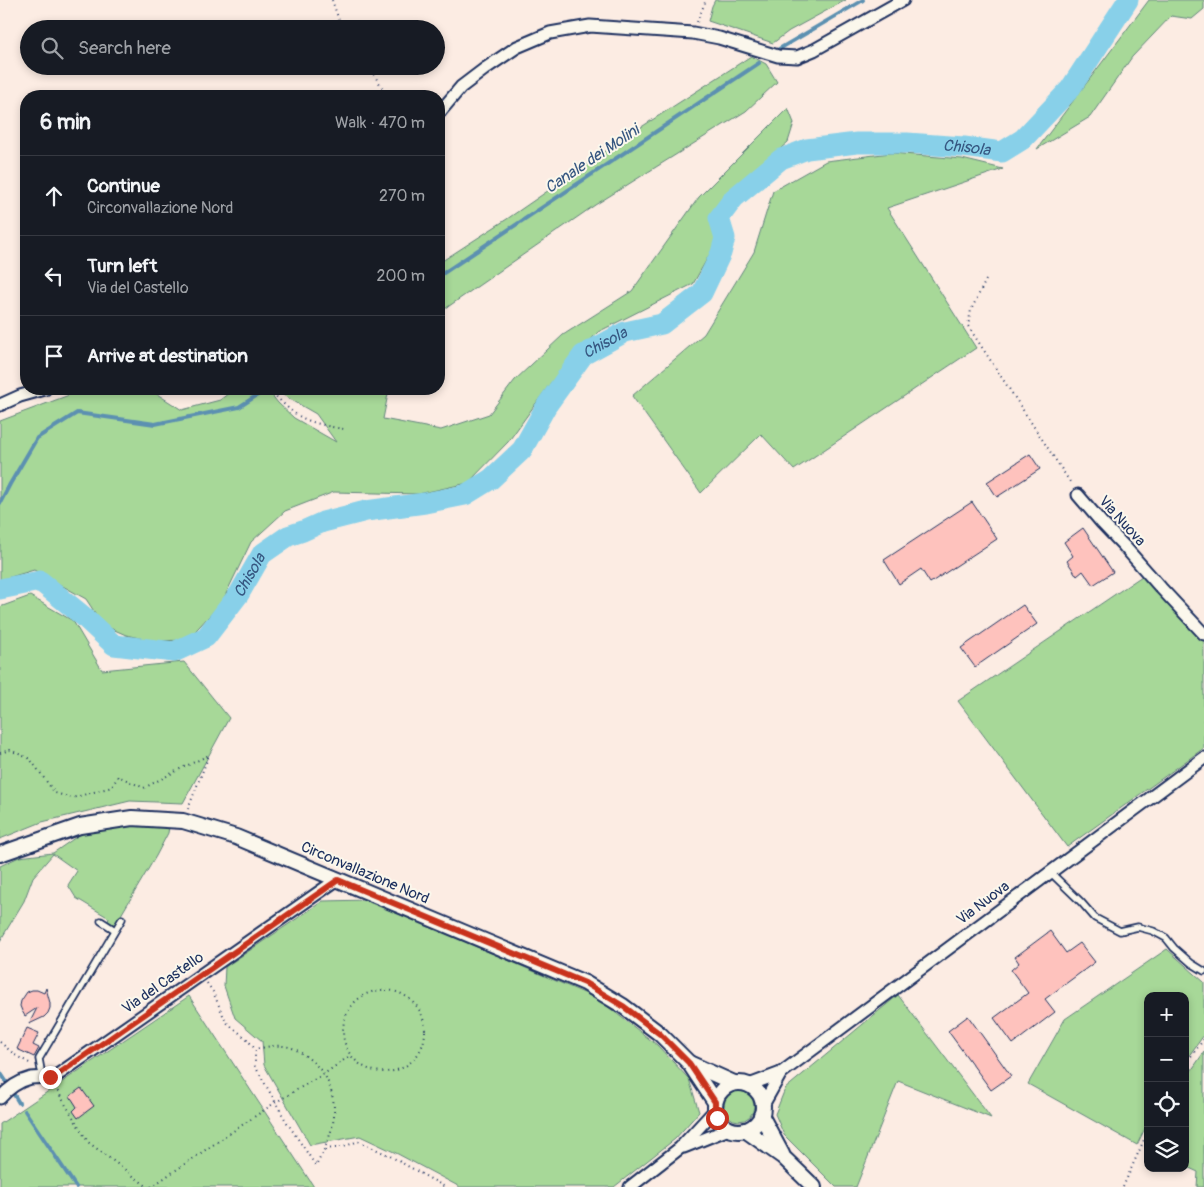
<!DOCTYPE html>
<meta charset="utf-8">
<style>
:root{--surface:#171b24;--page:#20242c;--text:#f1f3f6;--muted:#9ea1a6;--line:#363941}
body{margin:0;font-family:Pangolin,sans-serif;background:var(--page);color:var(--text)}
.controls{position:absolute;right:15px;bottom:15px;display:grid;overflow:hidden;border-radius:10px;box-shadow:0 2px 8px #0003}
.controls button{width:45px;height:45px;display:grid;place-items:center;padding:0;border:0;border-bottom:1px solid var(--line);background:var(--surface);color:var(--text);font:25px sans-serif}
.stop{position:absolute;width:15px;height:15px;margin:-11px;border:4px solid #c8321e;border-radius:50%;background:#fff}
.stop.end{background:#c8321e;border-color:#fff;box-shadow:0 1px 5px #0008}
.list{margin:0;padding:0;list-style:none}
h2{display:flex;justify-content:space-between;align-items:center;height:65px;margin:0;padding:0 20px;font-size:21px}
h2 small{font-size:16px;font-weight:400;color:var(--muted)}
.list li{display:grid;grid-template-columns:32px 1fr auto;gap:15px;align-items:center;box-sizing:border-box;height:80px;padding:0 20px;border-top:1px solid var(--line)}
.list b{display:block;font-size:19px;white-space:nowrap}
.list p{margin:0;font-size:16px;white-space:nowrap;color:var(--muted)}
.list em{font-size:16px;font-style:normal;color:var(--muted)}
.icon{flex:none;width:28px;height:28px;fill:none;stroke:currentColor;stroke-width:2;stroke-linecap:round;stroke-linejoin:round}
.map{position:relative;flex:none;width:1204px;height:1187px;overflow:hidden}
.search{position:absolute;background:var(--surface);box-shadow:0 2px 8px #0003;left:20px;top:20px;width:425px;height:55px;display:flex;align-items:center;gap:12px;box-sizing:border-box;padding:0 18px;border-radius:28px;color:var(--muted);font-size:19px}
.panel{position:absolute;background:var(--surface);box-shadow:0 2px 8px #0003;left:20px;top:90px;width:425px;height:305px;border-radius:20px}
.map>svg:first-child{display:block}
.green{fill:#a7d898;stroke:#61847b}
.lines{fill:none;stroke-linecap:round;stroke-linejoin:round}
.stream{stroke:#5c90b1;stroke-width:4}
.river{stroke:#88d0e9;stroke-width:21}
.building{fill:#fec2bd;stroke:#1b2f5e}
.service-casing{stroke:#1b2f5e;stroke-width:9}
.minor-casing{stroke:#1b2f5e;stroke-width:15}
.tertiary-casing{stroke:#1b2f5e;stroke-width:18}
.path{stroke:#1b2f5e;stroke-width:2;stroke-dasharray:1 4;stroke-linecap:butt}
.service{stroke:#fbf7ec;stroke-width:5.5}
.minor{stroke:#fbf7ec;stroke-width:11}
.tertiary{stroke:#fbf7ec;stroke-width:14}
.route{stroke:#c8321e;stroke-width:6}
.labels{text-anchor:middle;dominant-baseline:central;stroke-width:4;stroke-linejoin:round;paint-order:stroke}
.street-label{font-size:15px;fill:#1b2f5e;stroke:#fbf7ec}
.water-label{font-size:16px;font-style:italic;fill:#365781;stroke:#fbf7ec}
</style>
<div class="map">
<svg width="1204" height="1187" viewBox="0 0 1204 1187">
<rect width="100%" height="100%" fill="#fcece3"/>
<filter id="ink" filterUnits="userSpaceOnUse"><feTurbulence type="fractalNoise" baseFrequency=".02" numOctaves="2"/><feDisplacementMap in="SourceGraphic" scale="10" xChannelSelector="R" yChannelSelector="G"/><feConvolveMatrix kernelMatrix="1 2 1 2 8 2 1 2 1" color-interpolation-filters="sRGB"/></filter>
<g filter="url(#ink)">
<!-- green -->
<g class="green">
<path d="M715 0H846L789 31 773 43 708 21 712 6Z"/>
<path d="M1149 0H1204V9L1192 19 1171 16 1132 57 1090 117 1037 149Z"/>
<path d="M751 56 766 64 777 82 746 111 595 205 439 313V263L507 219 629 135Z"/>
<path d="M788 108 794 123 788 142 727 195 714 216 717 241 693 284 598 332 552 381 508 442 468 483 418 494 334 492 285 511 251 542 222 602 187 640 153 641 126 635 103 625 86 599 34 570 0 580V421L85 389H149L182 410 220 400 234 389H267L278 403 294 418 336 442 316 414 283 395 280 389H389L383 419 441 430 489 414 515 380 563 335 632 291 699 197Z"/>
<path d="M891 153 962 159 1003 169 887 208 976 348 794 470 761 434 701 493 632 396 704 334 754 252 773 191 826 161Z"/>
<path d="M1142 576 1204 642V748L1067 847 958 701Z"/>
<path d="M30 596 73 621 102 670 184 662 229 718 183 803 130 801 42 822 0 839V607Z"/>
<path d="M132 825 169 827 168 833 156 856 115 925 108 921 109 918 76 898 68 885 77 871 53 854 33 877 24 901 0 941V866L19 857 53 853 82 833Z"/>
<path d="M368 900 598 999 657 1045 689 1079 699 1112 675 1139 614 1187H460L396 1153 360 1136 310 1145 264 1065 262 1041 235 1018 224 986 225 967 323 901Z"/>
<path d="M1167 949 1204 982V1035L1185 1061V996H1148V1122L1137 1145 1028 1084 1065 1019Z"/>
<path d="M898 995 991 1118 898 1081 856 1187H836L784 1135 775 1114 785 1089Z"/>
<path d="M189 996 314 1187H0V1124Z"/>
<path d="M1204 1052V1187H1197L1198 1172 1185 1166V1080Z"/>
<circle cx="739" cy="1106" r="15"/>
</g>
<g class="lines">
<!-- stream -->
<g class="stream">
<path d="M779 49 863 0"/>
<path d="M439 276 759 63"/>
<path d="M0 503 10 484 37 438 77 413 155 424 239 407 267 389"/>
<path d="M0 1072 6 1081"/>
<path d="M13 1093 19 1103"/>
<path d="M25 1111 76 1187"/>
</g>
<!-- river -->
<path class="river" id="s1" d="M0 589 40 581 83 616 114 645 174 652 206 637 239 594 262 554 288 536 303 531 323 522 366 511 425 503 465 495 491 479 522 450 547 405 583 355 625 332 662 324 702 293 721 253 725 238 719 218 734 198 781 159 807 149 857 143H907L964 147 1002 152 1023 139 1070 89 1128 0"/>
</g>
<!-- building -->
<g class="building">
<path d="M1030 454 1040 469 997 497 987 482Z"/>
<path d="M972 502 997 539 930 583 921 569 899 584 884 560Z"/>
<path d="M1083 528 1113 572 1093 585 1083 571 1077 576 1067 561 1073 556 1064 542Z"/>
<path d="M1023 605 1037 624 975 667 961 648Z"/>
<path d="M1050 931 1066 953 1080 943 1095 962 1045 999 1055 1012 1013 1044 994 1018 1028 993 1011 970 1019 963 1015 957Z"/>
<path d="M46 988 50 1003V1008L48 1013 44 1017 29 1024 37 1008 25 1016 22 1011 20 1006 21 1001 27 992 32 990H37L44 993Z"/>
<path d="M968 1016 1011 1076 991 1090 948 1031Z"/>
<path d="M27 1028 39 1033 33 1045 39 1048 34 1057 17 1049Z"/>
<path d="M81 1088 94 1106 78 1118 73 1111 77 1107 70 1096Z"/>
</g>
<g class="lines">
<defs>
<g id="service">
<path d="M1050 872 1081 902 1095 918 1120 931 1138 927 1153 931 1166 938 1174 948 1191 963 1204 971"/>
<path d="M101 921 115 930"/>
<path d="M41 1070 39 1059 122 919"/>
</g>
<g id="minor">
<path d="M439 113 461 87 486 68 517 47 550 33 590 26 693 33 719 38 778 56 797 57 814 50 903 0"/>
<path d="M0 405 20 396 45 389"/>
<path d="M1078 495 1102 523 1124 546 1161 588 1204 634"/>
<path d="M749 1085 781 1073 1204 758"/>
<path d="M0 1098C8 1089 19 1081 31 1078 39 1077 47 1078 56 1076L338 879"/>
<path d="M763 1105 781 1073"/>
<path d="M684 1147 729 1129"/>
<path d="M630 1187 680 1148 715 1110"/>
</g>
<g id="tertiary">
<path d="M0 854 80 826 132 818 183 821 236 837 585 983 623 1006 660 1034 689 1063 715 1102"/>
<path d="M689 1063 734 1083"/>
<circle cx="739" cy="1107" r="24"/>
<path d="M761 1115 782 1154"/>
<path d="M745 1130 783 1157 814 1187"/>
</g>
</defs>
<!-- service casing -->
<use href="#service" class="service-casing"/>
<!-- minor casing -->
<use href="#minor" class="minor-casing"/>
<!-- tertiary casing -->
<use href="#tertiary" class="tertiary-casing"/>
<!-- path -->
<g class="path">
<path d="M332 0 342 29"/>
<path d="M697 22 706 0"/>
<path d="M368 66 388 96"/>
<path d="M986 280 971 310 968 326 1072 485"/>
<path d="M270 389C275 396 291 412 299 416 311 423 330 427 344 429"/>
<path d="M0 753 10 750 30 759 55 793 72 798 112 787 118 776 144 788 180 769 209 755 188 809"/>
<path d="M207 983 213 992 226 1022 247 1039 255 1049V1066L286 1121 316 1166C324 1150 332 1135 334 1116 335 1103 331 1087 325 1076 319 1066 301 1050 289 1047 277 1044 267 1047 255 1049"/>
<circle cx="384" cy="1031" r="41"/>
<path d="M0 1042 15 1055 31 1064"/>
<path d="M1185 1064 1204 1039"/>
<path d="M55 1087 88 1142 148 1187"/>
<path d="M325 1149 344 1147 358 1141 388 1155 445 1187"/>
<path d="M151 1187 276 1102 324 1074 351 1055"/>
<path d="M1123 1187 1148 1131"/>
</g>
<!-- service -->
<use href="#service" class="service"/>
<!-- minor -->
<use href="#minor" class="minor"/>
<!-- tertiary -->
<use href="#tertiary" class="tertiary"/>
</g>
</g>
<g class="lines" filter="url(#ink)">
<!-- route -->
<path class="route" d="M50 1077 56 1076 60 1073 338 880 585 983 623 1006 660 1034 689 1063 715 1102V1110L717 1118"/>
</g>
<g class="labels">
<!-- street labels -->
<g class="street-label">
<text transform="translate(1122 521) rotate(48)">Via Nuova</text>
<text transform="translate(365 873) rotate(23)">Circonvallazione Nord</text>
<text transform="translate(983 903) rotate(-37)">Via Nuova</text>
<text transform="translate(163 983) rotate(-35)">Via del Castello</text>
</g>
<!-- water labels -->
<g class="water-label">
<text stroke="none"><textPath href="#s1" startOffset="1226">Chisola</textPath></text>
<text transform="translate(592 159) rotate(-34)">Canale dei Molini</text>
<text stroke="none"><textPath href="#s1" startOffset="760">Chisola</textPath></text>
<text stroke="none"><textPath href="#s1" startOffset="310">Chisola</textPath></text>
</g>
</g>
</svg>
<div class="controls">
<button>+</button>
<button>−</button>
<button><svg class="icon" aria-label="locate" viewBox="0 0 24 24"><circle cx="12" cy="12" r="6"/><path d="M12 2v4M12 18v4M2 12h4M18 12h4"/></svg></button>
<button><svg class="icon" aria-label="layers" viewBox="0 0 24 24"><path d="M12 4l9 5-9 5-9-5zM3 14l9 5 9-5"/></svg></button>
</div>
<div class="stop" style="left:717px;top:1118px"></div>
<div class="stop end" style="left:50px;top:1077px"></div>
<div class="search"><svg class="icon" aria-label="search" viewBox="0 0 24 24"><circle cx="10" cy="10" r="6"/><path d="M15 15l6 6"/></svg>Search here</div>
<section class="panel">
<h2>6 min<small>Walk · 470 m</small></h2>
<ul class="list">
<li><svg class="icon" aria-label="ahead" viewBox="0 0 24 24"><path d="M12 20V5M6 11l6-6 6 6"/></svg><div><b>Continue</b><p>Circonvallazione Nord</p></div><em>270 m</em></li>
<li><svg class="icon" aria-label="left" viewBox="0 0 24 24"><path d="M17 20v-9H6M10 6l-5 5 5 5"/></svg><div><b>Turn left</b><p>Via del Castello</p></div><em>200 m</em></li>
<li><svg class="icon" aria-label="arrive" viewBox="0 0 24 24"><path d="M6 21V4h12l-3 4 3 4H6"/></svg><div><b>Arrive at destination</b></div></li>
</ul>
</section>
</div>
